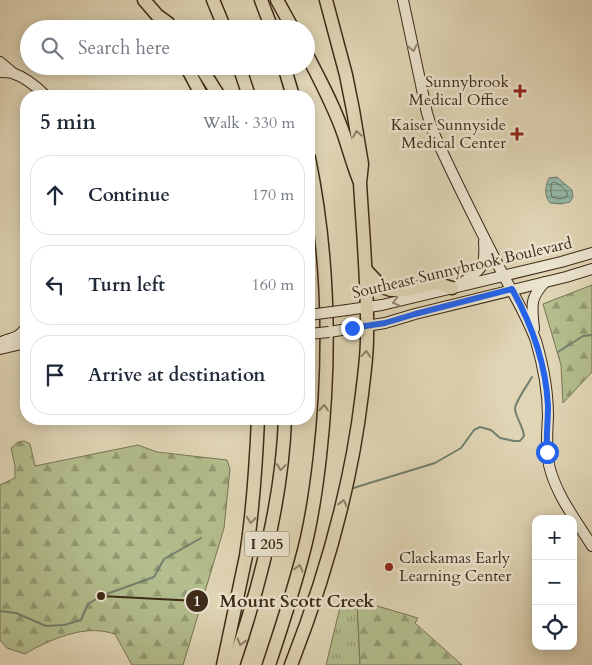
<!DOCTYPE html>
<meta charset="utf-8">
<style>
:root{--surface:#fff;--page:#f6f6f7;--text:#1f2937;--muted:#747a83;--line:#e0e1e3}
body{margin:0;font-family:Cardo,serif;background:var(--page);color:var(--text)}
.controls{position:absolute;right:15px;bottom:15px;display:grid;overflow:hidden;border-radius:10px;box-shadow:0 2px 12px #0003}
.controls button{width:45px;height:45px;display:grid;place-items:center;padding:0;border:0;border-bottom:1px solid var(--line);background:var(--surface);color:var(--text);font:25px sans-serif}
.stop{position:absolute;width:15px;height:15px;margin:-11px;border:4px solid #2563eb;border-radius:50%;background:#fff}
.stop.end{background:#2563eb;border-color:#fff;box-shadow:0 1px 5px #0008}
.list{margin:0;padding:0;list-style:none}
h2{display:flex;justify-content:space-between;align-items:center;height:65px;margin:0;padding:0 20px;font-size:21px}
h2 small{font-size:16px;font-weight:400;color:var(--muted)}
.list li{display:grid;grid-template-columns:32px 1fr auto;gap:15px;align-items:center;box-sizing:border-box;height:80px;margin:0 10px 10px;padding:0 10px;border:1px solid var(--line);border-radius:20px}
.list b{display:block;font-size:19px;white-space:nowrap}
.list em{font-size:16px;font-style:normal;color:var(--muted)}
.icon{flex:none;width:28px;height:28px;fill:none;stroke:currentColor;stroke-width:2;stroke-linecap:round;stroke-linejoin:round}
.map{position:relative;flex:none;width:592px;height:665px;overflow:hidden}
.search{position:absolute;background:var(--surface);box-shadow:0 2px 12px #0003;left:20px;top:20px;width:295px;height:55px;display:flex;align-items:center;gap:12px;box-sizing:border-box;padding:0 18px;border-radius:28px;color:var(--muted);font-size:19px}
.panel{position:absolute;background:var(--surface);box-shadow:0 2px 12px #0003;left:20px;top:90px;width:295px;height:335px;border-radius:20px}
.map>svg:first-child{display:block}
.grass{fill:url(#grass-tufts);stroke:#787452}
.forest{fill:url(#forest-firs);stroke:#787452}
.water{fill:url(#water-rules);stroke:#72806e}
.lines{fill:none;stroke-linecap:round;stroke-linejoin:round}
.shore{stroke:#6a7260;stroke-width:1}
.stream{stroke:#72806e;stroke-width:2}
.secondary-casing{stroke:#3e2b18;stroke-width:12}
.highway-casing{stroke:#3e2b18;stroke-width:15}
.secondary{stroke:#ebe4cf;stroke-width:10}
.highway{stroke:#e0d5b5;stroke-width:12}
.secondary-bridge-casing{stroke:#3e2b18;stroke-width:12;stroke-linecap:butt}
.secondary-bridge{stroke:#ebe4cf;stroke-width:10}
.oneway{stroke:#948874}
.oneway2{stroke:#8f8066}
.route{stroke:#2563eb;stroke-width:6}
.poi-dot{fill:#8f2418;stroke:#ebe4cf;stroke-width:2}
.labels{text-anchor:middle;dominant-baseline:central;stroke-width:5;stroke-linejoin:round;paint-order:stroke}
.shield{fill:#ebe4cf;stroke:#72624f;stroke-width:1}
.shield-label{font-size:15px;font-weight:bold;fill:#3e2b18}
.poi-label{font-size:16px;fill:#3e2b18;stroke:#ebe4cf;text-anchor:end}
.street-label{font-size:16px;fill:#3e2b18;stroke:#ebe4cf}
.leader{fill:none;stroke:#3e2b18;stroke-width:2}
.callout-dot{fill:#3e2b18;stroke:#ebe4cf;stroke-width:2}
.mark-label{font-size:15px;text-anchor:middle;font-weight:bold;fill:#fff}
.callout-label{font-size:18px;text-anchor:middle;font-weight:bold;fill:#3e2b18;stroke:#ebe4cf;stroke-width:5;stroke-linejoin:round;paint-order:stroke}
</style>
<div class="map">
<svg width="592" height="665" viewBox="0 0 592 665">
<defs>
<pattern id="grass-tufts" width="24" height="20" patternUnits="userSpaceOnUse" patternTransform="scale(1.25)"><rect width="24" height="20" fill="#b3bd8d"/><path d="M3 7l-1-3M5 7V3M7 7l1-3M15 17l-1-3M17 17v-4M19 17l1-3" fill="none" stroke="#939a72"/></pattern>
<pattern id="forest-firs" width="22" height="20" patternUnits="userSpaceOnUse" patternTransform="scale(1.25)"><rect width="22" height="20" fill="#b3bd8d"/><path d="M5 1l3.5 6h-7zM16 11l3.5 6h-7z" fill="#939a72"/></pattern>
<pattern id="water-rules" width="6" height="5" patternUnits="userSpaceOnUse" patternTransform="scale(1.25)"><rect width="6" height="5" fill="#95b9a8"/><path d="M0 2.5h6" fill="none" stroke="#7b9788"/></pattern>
</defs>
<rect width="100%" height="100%" fill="#e0d5b5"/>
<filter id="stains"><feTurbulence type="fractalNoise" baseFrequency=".004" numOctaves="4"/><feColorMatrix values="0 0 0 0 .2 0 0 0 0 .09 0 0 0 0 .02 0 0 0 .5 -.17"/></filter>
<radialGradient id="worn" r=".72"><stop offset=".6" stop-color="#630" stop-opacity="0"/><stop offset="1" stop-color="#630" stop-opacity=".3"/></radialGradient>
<!-- grass -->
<path class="grass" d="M342 599 357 600 360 665H326Z"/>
<!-- forest -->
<g class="forest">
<path d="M592 285V372L563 403 561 365 543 304Z"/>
<path d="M24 441 30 444 35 466 138 445 157 452 227 460 230 469 224 528 183 665H132L115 634C110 633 105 631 100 631 77 628 44 642 25 654L7 648 0 640V485L15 478V466L11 448 18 442Z"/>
<path d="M357 600 418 618 415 623 462 665H360Z"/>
</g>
<!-- water -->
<path class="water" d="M557 177 572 190 573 197 570 202 561 204 550 203C544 195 545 187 549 178Z"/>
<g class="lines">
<!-- shore -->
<path class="shore" d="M555 182 561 186 567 192V197L560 199 552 197 551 191V186L552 183Z"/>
<!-- stream -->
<g class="stream">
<path d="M558 352 583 336 592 335"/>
<path d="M350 489 435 463 461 448 474 430 480 427 491 430 500 438 514 441H520L524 436C523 426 516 418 515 409 515 402 528 384 532 377"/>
<path d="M0 611 16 613 46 626 64 625 81 620 88 604 101 596 154 577 164 559 201 538"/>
</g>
<defs>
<g id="secondary">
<path d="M403 0 427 113 432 129C452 175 475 219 497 263 510 289 526 313 536 341 543 365 548 392 548 416 547 433 546 449 549 465 556 495 576 520 592 546"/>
<path d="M0 62 13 73"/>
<path d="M0 72C4 72 9 72 12 73 25 77 37 87 46 96"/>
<path d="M461 284C481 268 486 269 484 242"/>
<path d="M347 310 382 305 561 262 592 253"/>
<path d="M534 329C532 306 529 299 545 282"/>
<path d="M329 332 385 323 415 314 566 277 592 269"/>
<path d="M0 343C9 337 17 340 23 331"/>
<path d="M0 349 26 343"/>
</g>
<g id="highway">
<path d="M144 0 157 15 168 23 172 29"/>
<path d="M213 0 225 29"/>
<path d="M261 0 272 29"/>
<path d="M277 0 293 29"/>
<path d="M306 53C320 80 334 106 344 135 349 150 353 165 359 180"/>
<path d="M186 66 202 96"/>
<path d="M200 66 219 96"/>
<path d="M239 66 249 96"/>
<path d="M284 66 293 96"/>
<path d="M366 270 382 287 391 290H408L435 283 452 288"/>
<path d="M223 665 246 556C253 510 256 465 258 419"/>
<path d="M233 665C260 586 282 502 285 419"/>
<path d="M269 665C283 623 297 581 307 538 313 511 317 483 320 456 331 357 329 256 309 158"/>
<path d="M291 665C325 578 351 488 362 394 364 376 367 357 367 338 368 286 363 234 360 183L362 164 353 110 346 75 326 0"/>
</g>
</defs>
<!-- secondary casing -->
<use href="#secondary" class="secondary-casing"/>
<!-- highway casing -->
<use href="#highway" class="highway-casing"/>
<!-- secondary -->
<use href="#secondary" class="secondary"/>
<!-- highway -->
<use href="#highway" class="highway"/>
<defs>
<g id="secondary-bridge">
<path d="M309 315 347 310"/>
<path d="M309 334 329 332"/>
</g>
</defs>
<!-- secondary-bridge casing -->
<use href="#secondary-bridge" class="secondary-bridge-casing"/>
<!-- secondary-bridge -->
<use href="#secondary-bridge" class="secondary-bridge"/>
</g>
<!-- one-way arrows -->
<defs><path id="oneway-chevron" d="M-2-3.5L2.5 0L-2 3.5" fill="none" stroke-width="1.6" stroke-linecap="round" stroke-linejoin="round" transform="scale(1.25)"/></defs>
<g class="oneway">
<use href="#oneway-chevron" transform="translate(413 48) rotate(78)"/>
<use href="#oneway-chevron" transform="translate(396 302) rotate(166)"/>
</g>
<g class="oneway2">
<use href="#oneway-chevron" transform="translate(357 134) rotate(-100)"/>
<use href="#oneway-chevron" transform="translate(366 354) rotate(-86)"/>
<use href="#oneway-chevron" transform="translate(324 408) rotate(-87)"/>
<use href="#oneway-chevron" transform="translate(281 467) rotate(96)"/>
<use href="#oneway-chevron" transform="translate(343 503) rotate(-76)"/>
<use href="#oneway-chevron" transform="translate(251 520) rotate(96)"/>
<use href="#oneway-chevron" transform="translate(299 568) rotate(-75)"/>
<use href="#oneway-chevron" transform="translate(241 642) rotate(107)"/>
</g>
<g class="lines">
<!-- route -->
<path class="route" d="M352 328 385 323 415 314 512 289C532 325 546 365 548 406 548 421 546 436 547 452"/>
</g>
<!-- markers -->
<g class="poi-dot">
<path d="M517.5 83.5h5v5h5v5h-5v5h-5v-5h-5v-5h5z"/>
<path d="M514.5 126.5h5v5h5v5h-5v5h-5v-5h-5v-5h5z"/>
<circle cx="389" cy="567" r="5"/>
</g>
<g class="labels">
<!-- shield labels -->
<rect class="shield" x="244.5" y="531.5" width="45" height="25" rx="4"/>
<g class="shield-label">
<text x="267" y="544">I 205</text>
</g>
<!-- poi labels -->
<g class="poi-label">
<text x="509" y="82">Sunnybrook<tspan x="509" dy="18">Medical Office</tspan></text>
<text x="506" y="125">Kaiser Sunnyside<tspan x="506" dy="18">Medical Center</tspan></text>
<text x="399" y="558" text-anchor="start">Clackamas Early<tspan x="399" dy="18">Learning Center</tspan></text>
</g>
<!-- street labels -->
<g class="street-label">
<text transform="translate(462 268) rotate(-13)">Southeast Sunnybrook Boulevard</text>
</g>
</g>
<!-- callouts -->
<path class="leader" d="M101 596L197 601"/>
<g class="callout-dot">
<circle cx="101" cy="596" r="5"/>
<circle cx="197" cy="601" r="12"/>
</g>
<g class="mark-label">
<text x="197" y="606">1</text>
</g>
<g class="callout-label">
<text x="297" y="607">Mount Scott Creek</text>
</g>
<rect width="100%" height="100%" filter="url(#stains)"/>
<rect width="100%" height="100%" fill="url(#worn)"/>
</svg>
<div class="controls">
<button>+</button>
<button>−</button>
<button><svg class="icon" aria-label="locate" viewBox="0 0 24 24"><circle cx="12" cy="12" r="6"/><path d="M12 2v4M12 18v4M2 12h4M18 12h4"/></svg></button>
</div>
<div class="stop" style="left:547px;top:452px"></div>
<div class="stop end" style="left:352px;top:328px"></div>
<div class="search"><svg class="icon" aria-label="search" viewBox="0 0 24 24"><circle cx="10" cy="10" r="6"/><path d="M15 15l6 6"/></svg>Search here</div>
<section class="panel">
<h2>5 min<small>Walk · 330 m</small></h2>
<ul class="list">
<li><svg class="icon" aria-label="ahead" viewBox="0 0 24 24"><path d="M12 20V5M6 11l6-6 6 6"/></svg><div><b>Continue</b></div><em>170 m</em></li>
<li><svg class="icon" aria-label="left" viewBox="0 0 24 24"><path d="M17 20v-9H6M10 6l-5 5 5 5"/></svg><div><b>Turn left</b></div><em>160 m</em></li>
<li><svg class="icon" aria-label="arrive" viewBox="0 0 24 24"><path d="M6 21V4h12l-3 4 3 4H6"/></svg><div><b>Arrive at destination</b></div></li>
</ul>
</section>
</div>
